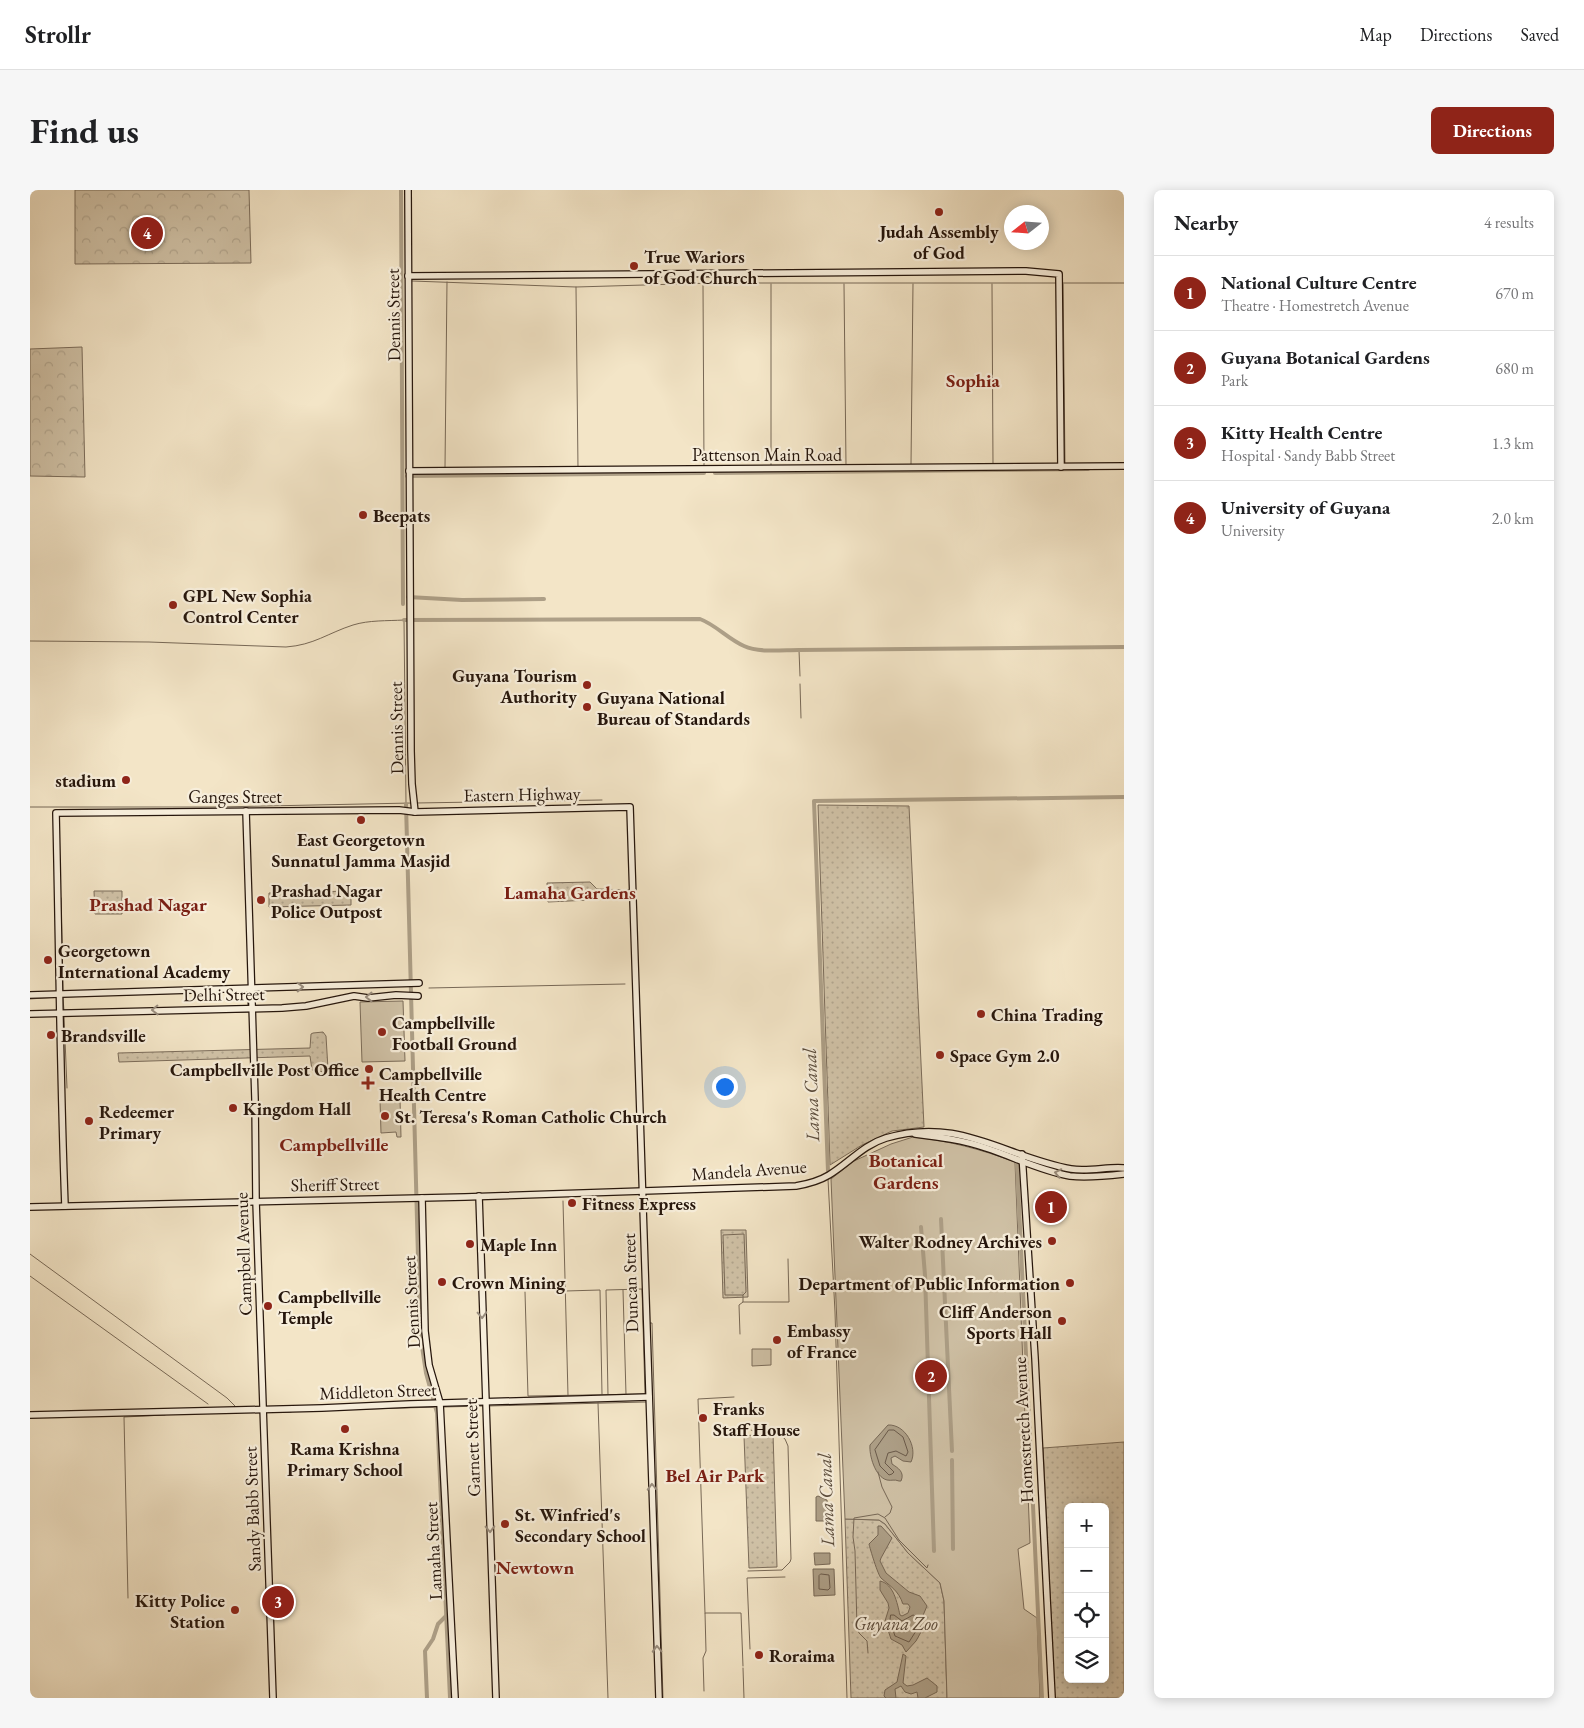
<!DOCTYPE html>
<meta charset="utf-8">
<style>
:root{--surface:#fff;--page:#f6f6f6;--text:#202124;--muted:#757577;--line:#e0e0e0;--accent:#8f2418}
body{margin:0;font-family:"EB Garamond",serif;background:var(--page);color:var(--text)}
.controls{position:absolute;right:15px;bottom:15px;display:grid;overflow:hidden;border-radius:8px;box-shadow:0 2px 12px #0003}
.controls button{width:45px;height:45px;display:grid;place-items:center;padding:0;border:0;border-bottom:1px solid var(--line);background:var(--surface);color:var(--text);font:25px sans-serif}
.compass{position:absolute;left:974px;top:15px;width:45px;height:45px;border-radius:50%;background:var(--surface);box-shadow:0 2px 12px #0003;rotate:253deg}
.you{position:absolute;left:694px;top:896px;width:18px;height:18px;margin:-12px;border:4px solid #fff;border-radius:50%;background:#1a73e8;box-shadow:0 0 0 8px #1a73e833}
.badge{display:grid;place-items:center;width:32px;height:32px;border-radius:50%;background:var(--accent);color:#fff;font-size:16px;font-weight:700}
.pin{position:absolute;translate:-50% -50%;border:2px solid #fff;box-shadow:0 1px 5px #0006}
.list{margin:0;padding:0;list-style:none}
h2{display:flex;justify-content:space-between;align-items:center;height:65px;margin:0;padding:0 20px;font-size:21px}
h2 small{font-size:16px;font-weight:400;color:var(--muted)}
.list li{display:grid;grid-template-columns:32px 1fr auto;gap:15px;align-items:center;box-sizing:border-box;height:75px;padding:0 20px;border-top:1px solid var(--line)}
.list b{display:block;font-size:19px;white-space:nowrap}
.list p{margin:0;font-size:16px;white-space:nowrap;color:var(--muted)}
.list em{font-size:16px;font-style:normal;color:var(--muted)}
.icon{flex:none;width:28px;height:28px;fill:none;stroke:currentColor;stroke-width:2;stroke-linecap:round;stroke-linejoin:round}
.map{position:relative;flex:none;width:1094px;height:1508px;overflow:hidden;border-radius:8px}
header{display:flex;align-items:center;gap:30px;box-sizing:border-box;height:70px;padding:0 25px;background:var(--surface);border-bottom:1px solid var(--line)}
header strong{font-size:24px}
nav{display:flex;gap:28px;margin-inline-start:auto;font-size:18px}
.intro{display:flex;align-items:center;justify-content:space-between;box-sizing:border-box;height:120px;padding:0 30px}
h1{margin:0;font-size:35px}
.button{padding:12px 22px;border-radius:8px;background:var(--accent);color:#fff;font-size:18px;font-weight:700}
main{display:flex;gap:30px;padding:0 30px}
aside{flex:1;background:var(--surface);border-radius:8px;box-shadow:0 2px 12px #0003}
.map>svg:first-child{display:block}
.grass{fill:url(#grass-dots);stroke:#7b6c5a;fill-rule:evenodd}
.forest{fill:url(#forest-crowns);stroke:#7b6c5a}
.garden{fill:#d0c2a7;stroke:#7b6c5a}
.water{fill:#ad9f87;stroke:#776856}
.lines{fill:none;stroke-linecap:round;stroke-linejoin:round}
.shore{stroke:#6a5a4a;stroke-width:1}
.stream{stroke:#776856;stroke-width:1}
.canal{stroke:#ad9f87;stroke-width:4}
.secondary-casing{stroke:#26160c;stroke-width:8}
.secondary{stroke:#f7eedb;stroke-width:5.5}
.oneway{stroke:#998d7e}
.poi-dot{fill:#8f2418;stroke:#f7eedb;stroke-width:2}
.labels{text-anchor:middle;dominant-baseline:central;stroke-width:4.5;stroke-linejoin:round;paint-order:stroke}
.poi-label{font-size:18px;font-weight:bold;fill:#26160c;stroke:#f7eedb;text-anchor:start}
.street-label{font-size:18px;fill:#26160c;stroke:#f7eedb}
.park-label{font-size:18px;font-style:italic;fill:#594a3a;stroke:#f7eedb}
.neighbourhood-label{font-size:19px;font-weight:bold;fill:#7a1f14;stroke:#f7eedb}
.water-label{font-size:19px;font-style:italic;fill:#5c4d3d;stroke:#f7eedb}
</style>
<header>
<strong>Strollr</strong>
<nav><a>Map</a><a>Directions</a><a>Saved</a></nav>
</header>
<div class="intro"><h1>Find us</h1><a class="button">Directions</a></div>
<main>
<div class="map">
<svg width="1094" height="1508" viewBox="0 0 1094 1508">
<defs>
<pattern id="grass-dots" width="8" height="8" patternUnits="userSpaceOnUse" patternTransform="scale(1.25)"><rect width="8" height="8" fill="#d0c2a7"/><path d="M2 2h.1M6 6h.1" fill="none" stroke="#b2a68f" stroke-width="1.8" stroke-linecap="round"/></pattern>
<pattern id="forest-crowns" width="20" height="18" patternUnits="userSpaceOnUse" patternTransform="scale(1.25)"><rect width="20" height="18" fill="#d0c2a7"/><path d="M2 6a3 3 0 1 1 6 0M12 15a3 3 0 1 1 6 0" fill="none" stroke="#b2a68f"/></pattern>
</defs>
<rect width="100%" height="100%" fill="#f3e5c7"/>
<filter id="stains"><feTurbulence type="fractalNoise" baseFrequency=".004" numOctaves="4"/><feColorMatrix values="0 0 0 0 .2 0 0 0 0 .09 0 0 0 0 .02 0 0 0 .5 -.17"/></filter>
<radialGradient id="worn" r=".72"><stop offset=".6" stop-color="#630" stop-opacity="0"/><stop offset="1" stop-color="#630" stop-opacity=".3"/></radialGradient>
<!-- grass -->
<g class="grass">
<path d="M788 615 879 616 894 937 862 941 832 955 800 975Z"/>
<path d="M560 692 567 699 601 700V704H567L560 710 518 712 517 693Z"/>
<path d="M64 701H92V724H65Z"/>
<path d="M321 701V715L239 717V703Z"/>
<path d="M293 842 296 846 298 879 294 882 282 880 280 866 89 872 88 863 280 858 281 844 283 843Z"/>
<path d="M691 1040H716L718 1107 693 1108Z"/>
<path d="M743 1243 747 1377 719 1378 714 1246Z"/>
<path d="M1094 1252V1508H1025L1013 1258ZM1038 1317H1075V1489H1038Z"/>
<path d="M815 1329 849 1330 855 1334 878 1363 910 1393 914 1411 917 1508H821Z"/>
</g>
<!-- forest -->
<g class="forest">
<path d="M45 0H219L221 73 45 74Z"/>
<path d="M52 157 55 287 0 286V159Z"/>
</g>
<!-- garden -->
<g class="garden">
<path d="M373 811 375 871 332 872 330 812Z"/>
<path d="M370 909 371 947H367L366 942 351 943 350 910Z"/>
<path d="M883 947C920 951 950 959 985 972L1000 1353 988 1359 994 1419 1007 1428 1010 1508H917L914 1411 910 1393 878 1363 855 1334 849 1330 815 1329 801 989 824 971 861 954Z"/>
<path d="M722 1159H741V1175L722 1176Z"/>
</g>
<!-- water -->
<g class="water">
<path d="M858 1235C875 1234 888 1257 881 1272L873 1271 865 1266 861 1268 862 1274C868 1278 875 1282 871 1291H869C864 1289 862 1291 857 1290 845 1287 839 1265 840 1255Z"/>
<path d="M788 1306 797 1310 798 1329 796 1331H786V1307Z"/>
<path d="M848 1336H851L862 1348 851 1368 850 1371 856 1383 879 1402 890 1406 897 1416 891 1430V1442L886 1451 876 1462 872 1455 861 1449 855 1431 859 1418 858 1413 850 1400V1391C864 1394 867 1413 870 1425L872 1426 878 1423 880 1417 878 1414H873C868 1400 861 1397 851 1388 848 1385 840 1359 839 1354L848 1345Z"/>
<path d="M784 1363H800V1374L785 1375Z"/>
<path d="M783 1379H804L805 1405 784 1406Z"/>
<path d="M873 1464 876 1466 873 1493 877 1496 883 1495 897 1488 907 1496V1502L895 1508H888L887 1502 881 1504 875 1502 871 1496 865 1499 866 1508H856L854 1506 855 1500 867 1492Z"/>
</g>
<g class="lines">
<!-- shore -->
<g class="shore">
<path d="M859 1240H864L873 1247 878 1262 876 1266 866 1261 858 1263 855 1273 864 1282 862 1284 859 1285 850 1276 845 1260Z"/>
<path d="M791 1384 799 1385 800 1398 798 1400 789 1399V1386Z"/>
<path d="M861 1425H864L872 1431 883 1425 886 1426V1441L879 1452 865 1446 860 1431Z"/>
</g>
<!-- stream -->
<g class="stream">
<path d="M382 91 546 97 682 93H1026"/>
<path d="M673 93 674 277"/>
<path d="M1032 93H1094"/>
<path d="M741 94V275"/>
<path d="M814 94 816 275"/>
<path d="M962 94 963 275"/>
<path d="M1033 94 1035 275"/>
<path d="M546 97 548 278"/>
<path d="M881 275 883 94"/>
<path d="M415 278 417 92"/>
<path d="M0 451 119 452 256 457C284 455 298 443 323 435 339 430 357 431 374 430L376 613"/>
<path d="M769 460 770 486"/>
<path d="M770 494 771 528"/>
<path d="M386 613 572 610"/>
<path d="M0 617H188L382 613"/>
<path d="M31 708 33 801"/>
<path d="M399 798 595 794"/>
<path d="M224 801 381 796"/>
<path d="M216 802 218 816"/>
<path d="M32 807 220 801"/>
<path d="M33 808 34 821"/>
<path d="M0 809 28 807"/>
<path d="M152 823 218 822"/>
<path d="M34 825 37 898"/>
<path d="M798 989 805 1122 817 1508"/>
<path d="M533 1011 538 1205"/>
<path d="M616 1027 617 1050"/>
<path d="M0 1064 197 1208 206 1217"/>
<path d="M0 1086 178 1214"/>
<path d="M593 1100 596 1204"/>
<path d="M536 1101 570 1100 572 1204"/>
<path d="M495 1102 498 1206 615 1204 612 1099 576 1100 578 1205"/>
<path d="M713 1112H759L758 1069"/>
<path d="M620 1133H622L633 1508"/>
<path d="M710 1144 709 1115 713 1112V1105H695L693 1045 714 1044 716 1102 713 1105"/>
<path d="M568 1213 578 1508"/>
<path d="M458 1216 616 1212"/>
<path d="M413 1217 454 1216"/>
<path d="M300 1220 409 1217"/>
<path d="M238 1222H261"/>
<path d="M721 1240 723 1241"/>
<path d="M848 1282 852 1297 862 1317 860 1323 855 1327"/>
<path d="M718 1381 752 1380 760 1372 761 1369 758 1256 755 1249 749 1244 725 1245"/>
<path d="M98 1408 94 1227 135 1225"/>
<path d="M675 1423 668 1209 704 1207"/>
<path d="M720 1459 717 1388 755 1387"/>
<path d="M838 1463 837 1451 829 1443 827 1438 825 1361 823 1347 824 1328 848 1324 855 1328 869 1350 897 1378 898 1375"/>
<path d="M713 1478 714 1508"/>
<path d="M674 1501 673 1468 676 1461 675 1423H711L713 1476"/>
</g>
<!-- canal -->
<g class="canal">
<path d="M371 0 373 414"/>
<path d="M685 283 1058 279"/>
<path d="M377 286 674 283"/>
<path d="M378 407 432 410 514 409"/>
<path d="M374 430 670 429C686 435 698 449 714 456 729 463 752 460 769 460L1094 457"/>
<path d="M376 614 390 1143 396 1183 407 1223 420 1508"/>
<path d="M987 973 1012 1508"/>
<path d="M798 981 784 611 1094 607"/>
<path d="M911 1029 922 1261"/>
<path d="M891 1037 895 1085 904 1361"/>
<path d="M922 1270 923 1359"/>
<path d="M397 1508 395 1461 403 1449 408 1434 417 1425"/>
</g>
<defs>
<g id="secondary">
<path d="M378 0 381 561 382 594 385 622"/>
<path d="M378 86 996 81 1029 84 1031 277"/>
<path d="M379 281 1094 276"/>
<path d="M216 621 225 909 226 1011 243 1508"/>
<path d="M0 805 389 793"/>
<path d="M0 824 252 818 276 816 324 806 338 808 366 805 388 806"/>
<path d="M885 944C909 947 933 950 956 958 984 967 1011 981 1040 986 1058 988 1076 986 1094 984"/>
<path d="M992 964 1005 1168 1022 1508"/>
<path d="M449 1006 466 1508"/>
<path d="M392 1008 395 1141 399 1175 410 1213 425 1508"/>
<path d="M35 1016C30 885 29 754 26 623L369 620 385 622 600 617 629 1508"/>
<path d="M0 1017 435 1007 766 996C778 994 789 991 799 985 819 973 833 955 856 948 930 926 974 967 1041 979 1059 982 1080 976 1094 978"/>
<path d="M0 1225 292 1218 380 1214 619 1207"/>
</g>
</defs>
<!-- secondary casing -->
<use href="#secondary" class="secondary-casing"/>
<!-- secondary -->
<use href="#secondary" class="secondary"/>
</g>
<!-- one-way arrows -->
<defs><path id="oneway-chevron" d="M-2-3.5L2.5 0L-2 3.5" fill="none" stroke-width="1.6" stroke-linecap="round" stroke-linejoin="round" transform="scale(1.25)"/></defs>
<g class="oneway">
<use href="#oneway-chevron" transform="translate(270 797) rotate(-2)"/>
<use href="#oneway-chevron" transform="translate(339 807) rotate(-180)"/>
<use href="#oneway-chevron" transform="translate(125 820) rotate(179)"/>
<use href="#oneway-chevron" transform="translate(1028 983) rotate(-168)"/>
<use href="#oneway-chevron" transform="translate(452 1125) rotate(88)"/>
<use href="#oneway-chevron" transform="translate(622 1297) rotate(-92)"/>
<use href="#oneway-chevron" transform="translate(460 1339) rotate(88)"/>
<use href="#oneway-chevron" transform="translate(627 1459) rotate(-92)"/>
</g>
<!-- markers -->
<g class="poi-dot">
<circle cx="909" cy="22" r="5"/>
<circle cx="604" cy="76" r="5"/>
<circle cx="333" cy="325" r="5"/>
<circle cx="143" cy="415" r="5"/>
<circle cx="557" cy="495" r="5"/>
<circle cx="557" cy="517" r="5"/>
<circle cx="96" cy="590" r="5"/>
<circle cx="331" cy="630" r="5"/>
<circle cx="231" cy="710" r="5"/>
<circle cx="18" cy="770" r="5"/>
<circle cx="951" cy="824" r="5"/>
<circle cx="352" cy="842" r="5"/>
<circle cx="21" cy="845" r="5"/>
<circle cx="910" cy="865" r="5"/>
<circle cx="339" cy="879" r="5"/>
<path d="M335.5 885.5h5v5h5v5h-5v5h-5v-5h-5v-5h5z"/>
<circle cx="203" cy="918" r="5"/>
<circle cx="355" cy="926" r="5"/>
<circle cx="59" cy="931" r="5"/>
<circle cx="542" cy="1013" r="5"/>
<circle cx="1022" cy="1051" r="5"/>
<circle cx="440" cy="1054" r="5"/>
<circle cx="412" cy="1092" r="5"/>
<circle cx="1040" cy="1093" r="5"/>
<circle cx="238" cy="1116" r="5"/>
<circle cx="1032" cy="1131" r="5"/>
<circle cx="747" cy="1150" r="5"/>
<circle cx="673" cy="1228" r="5"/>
<circle cx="315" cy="1239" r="5"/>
<circle cx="475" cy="1334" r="5"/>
<circle cx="205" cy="1420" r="5"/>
<circle cx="729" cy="1465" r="5"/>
</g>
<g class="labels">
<!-- poi labels -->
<g class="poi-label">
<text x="909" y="41" text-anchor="middle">Judah Assembly<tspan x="909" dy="21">of God</tspan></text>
<text x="614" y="66">True Wariors<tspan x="614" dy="21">of God Church</tspan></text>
<text x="343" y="325">Beepats</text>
<text x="153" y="405">GPL New Sophia<tspan x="153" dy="21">Control Center</tspan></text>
<text x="547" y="485" text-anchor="end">Guyana Tourism<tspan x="547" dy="21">Authority</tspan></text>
<text x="567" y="507">Guyana National<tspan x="567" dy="21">Bureau of Standards</tspan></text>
<text x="86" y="590" text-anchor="end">stadium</text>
<text x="331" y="649" text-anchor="middle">East Georgetown<tspan x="331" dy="21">Sunnatul Jamma Masjid</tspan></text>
<text x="241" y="700">Prashad Nagar<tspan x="241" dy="21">Police Outpost</tspan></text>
<text x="28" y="760">Georgetown<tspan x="28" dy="21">International Academy</tspan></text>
<text x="961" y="824">China Trading</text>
<text x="362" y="832">Campbellville<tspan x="362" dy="21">Football Ground</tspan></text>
<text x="31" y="845">Brandsville</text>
<text x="920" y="865">Space Gym 2.0</text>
<text x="329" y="879" text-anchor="end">Campbellville Post Office</text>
<text x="349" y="883">Campbellville<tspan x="349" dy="21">Health Centre</tspan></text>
<text x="213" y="918">Kingdom Hall</text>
<text x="69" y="921">Redeemer<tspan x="69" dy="21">Primary</tspan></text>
<text x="365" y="926">St. Teresa's Roman Catholic Church</text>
<text x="552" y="1013">Fitness Express</text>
<text x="1012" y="1051" text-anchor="end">Walter Rodney Archives</text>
<text x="450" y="1054">Maple Inn</text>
<text x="422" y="1092">Crown Mining</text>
<text x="1030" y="1093" text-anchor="end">Department of Public Information</text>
<text x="248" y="1106">Campbellville<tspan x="248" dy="21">Temple</tspan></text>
<text x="1022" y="1121" text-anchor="end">Cliff Anderson<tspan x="1022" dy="21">Sports Hall</tspan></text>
<text x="757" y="1140">Embassy<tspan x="757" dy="21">of France</tspan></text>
<text x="683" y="1218">Franks<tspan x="683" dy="21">Staff House</tspan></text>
<text x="315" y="1258" text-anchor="middle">Rama Krishna<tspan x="315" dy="21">Primary School</tspan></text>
<text x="485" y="1324">St. Winfried's<tspan x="485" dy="21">Secondary School</tspan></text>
<text x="195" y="1410" text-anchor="end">Kitty Police<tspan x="195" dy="21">Station</tspan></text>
<text x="739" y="1465">Roraima</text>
</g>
<!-- street labels -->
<g class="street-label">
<text transform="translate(363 125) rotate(-91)">Dennis Street</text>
<text x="737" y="264">Pattenson Main Road</text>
<text transform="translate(366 538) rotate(-91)">Dennis Street</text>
<text transform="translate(492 604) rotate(-1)">Eastern Highway</text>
<text x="205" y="606">Ganges Street</text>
<text transform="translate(194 804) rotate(-1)">Delhi Street</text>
<text transform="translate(719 980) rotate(-4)">Mandela Avenue</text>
<text transform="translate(305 994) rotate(-1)">Sheriff Street</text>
<text transform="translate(213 1064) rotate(-92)">Campbell Avenue</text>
<text transform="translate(600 1093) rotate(-92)">Duncan Street</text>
<text transform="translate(381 1112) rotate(-93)">Dennis Street</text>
<text transform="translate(348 1201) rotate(-2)">Middleton Street</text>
<text transform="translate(993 1240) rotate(-93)">Homestretch Avenue</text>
<text transform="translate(442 1258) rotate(-92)">Garnett Street</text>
<text transform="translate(222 1319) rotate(-92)">Sandy Babb Street</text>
<text transform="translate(403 1361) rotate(-93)">Lamaha Street</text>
</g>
<!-- park labels -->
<g class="park-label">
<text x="866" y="1433">Guyana Zoo</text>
</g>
<!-- neighbourhood labels -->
<g class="neighbourhood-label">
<text x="943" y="190">Sophia</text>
<text x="540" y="702">Lamaha Gardens</text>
<text x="118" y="714">Prashad Nagar</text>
<text x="304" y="954">Campbellville</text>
<text x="876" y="970">Botanical<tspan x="876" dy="22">Gardens</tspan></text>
<text x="685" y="1285">Bel Air Park</text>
<text x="505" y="1377">Newtown</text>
</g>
<!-- water labels -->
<g class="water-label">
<text transform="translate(781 905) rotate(-92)">Lama Canal</text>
<text transform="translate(796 1310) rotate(-92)">Lama Canal</text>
</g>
</g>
<rect width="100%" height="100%" filter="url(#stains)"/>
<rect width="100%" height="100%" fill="url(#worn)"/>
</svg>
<div class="controls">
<button>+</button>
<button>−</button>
<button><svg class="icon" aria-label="locate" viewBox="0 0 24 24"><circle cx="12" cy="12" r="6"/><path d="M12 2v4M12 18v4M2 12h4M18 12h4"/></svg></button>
<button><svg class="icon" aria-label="layers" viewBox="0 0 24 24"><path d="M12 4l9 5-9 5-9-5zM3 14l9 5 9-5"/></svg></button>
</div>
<svg class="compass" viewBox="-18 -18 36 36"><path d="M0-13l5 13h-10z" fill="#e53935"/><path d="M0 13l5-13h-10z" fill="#757577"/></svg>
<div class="you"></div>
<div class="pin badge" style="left:1021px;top:1017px">1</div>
<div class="pin badge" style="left:901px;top:1186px">2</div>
<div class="pin badge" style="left:248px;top:1412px">3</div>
<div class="pin badge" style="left:117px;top:43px">4</div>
</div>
<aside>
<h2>Nearby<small>4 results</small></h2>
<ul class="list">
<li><span class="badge">1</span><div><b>National Culture Centre</b><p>Theatre · Homestretch Avenue</p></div><em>670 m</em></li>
<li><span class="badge">2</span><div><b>Guyana Botanical Gardens</b><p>Park</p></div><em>680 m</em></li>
<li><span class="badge">3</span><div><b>Kitty Health Centre</b><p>Hospital · Sandy Babb Street</p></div><em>1.3 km</em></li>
<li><span class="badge">4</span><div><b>University of Guyana</b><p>University</p></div><em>2.0 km</em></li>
</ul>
</aside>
</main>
